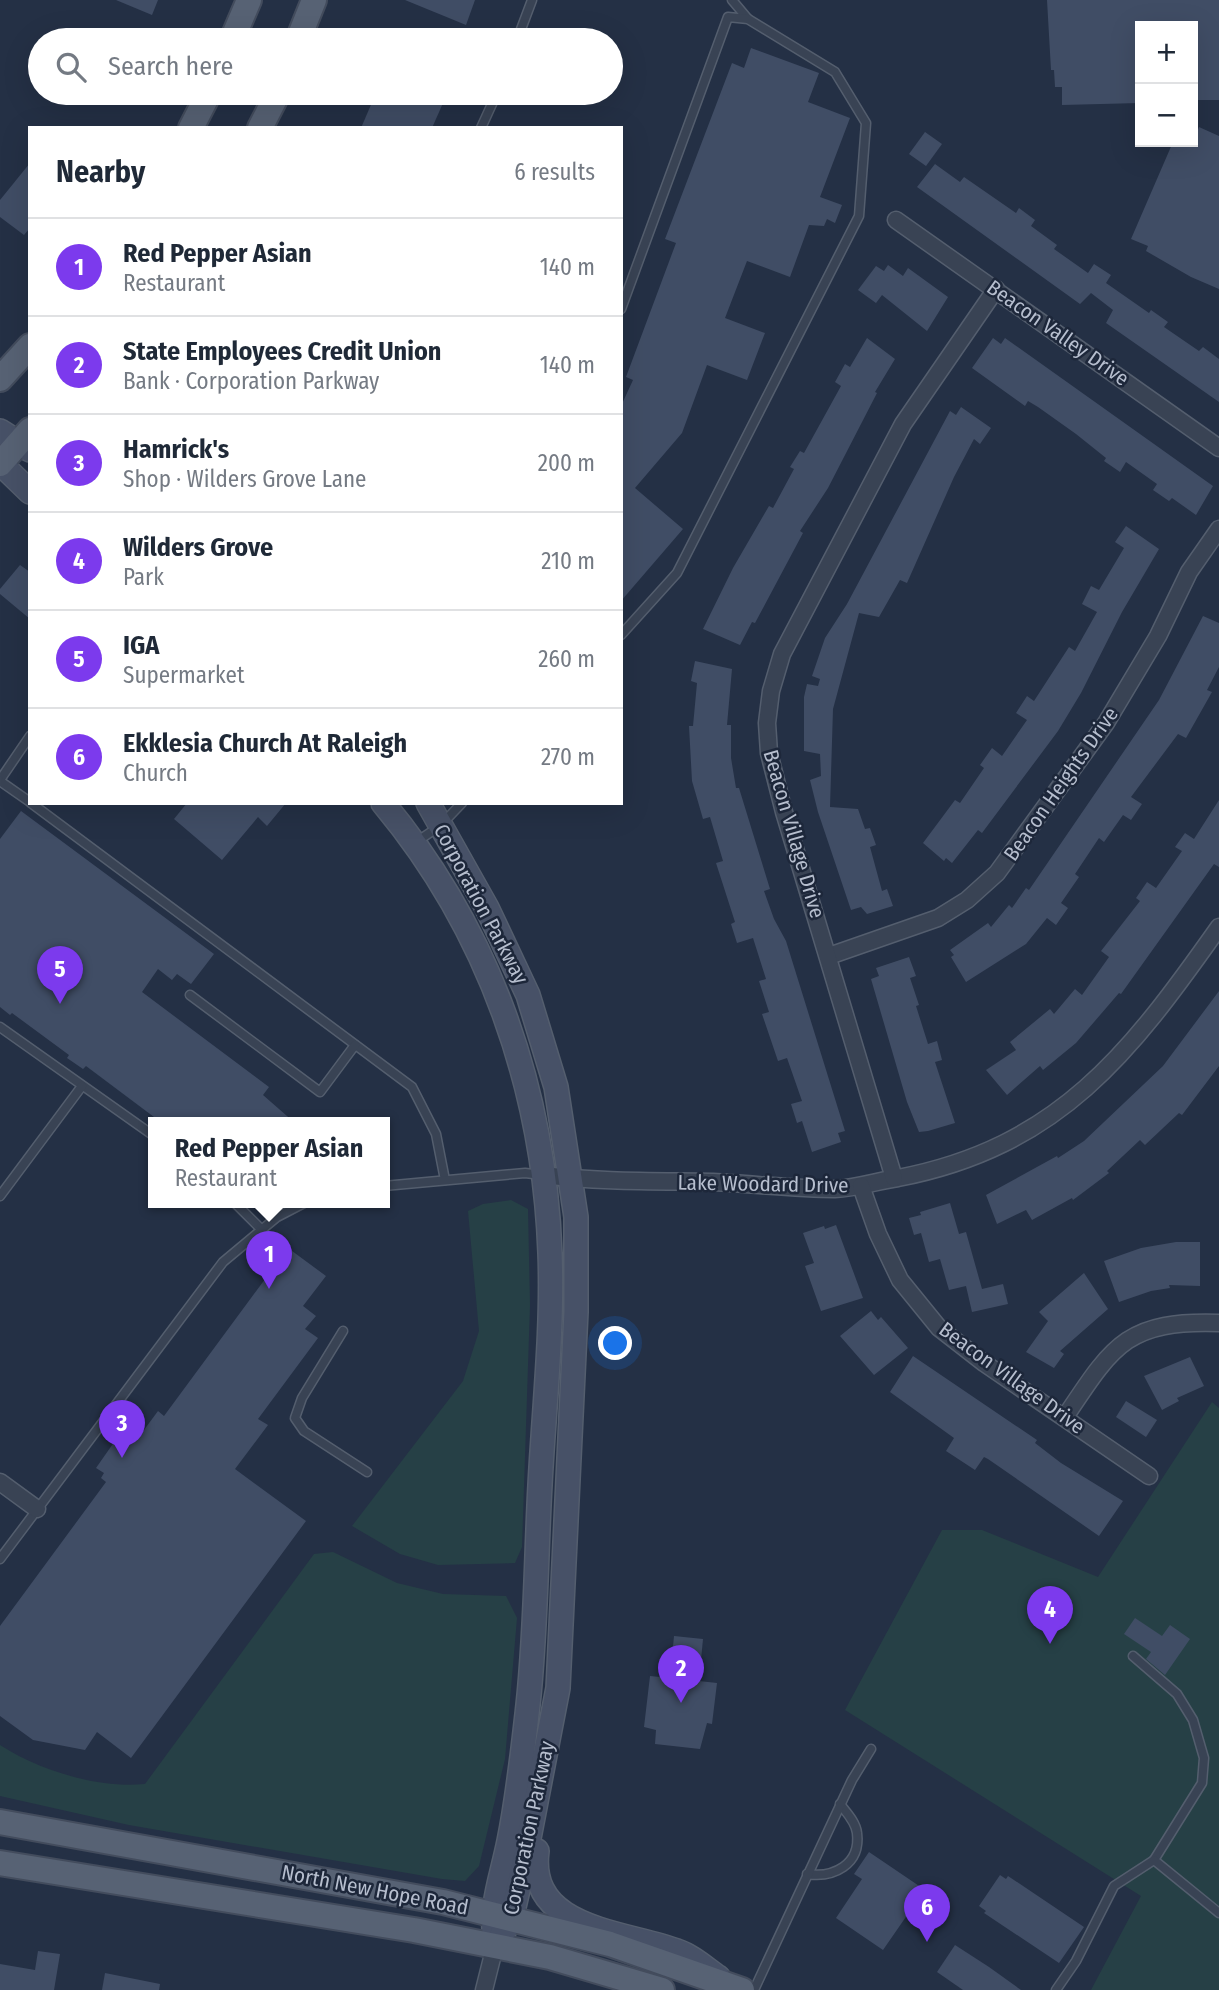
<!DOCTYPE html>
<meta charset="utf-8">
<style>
:root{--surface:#fff;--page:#f6f6f7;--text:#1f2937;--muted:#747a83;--line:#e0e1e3;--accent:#7c3aed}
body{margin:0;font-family:"Fira Sans Condensed",sans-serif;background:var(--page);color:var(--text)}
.controls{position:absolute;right:21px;top:21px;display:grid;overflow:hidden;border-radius:0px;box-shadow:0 7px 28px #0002}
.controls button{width:63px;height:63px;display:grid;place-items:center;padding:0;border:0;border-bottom:2px solid var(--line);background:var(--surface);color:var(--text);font:35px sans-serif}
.you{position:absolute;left:616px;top:1344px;width:24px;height:24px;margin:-18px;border:5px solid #fff;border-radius:50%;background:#1a73e8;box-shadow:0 0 0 10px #1a73e833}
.badge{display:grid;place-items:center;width:46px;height:46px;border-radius:50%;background:var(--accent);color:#fff;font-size:23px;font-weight:700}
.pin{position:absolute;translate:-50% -58px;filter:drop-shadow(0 2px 4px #0008)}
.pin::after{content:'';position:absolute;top:37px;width:24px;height:21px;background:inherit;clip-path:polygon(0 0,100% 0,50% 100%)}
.popup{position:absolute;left:148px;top:1117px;width:242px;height:91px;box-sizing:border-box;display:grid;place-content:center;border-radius:0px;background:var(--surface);filter:drop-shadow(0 2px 5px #0005);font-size:23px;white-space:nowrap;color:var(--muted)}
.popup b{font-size:26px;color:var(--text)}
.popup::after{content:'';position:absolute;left:50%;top:100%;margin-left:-14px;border:14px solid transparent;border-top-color:var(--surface)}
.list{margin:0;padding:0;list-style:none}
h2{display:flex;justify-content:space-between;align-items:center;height:91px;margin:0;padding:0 28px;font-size:30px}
h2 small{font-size:23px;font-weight:400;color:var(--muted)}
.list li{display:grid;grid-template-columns:46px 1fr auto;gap:21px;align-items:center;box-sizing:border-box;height:98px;padding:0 28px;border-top:2px solid var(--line)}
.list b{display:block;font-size:26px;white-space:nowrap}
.list p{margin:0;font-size:23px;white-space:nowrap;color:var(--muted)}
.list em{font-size:23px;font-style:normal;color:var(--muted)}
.icon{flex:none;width:38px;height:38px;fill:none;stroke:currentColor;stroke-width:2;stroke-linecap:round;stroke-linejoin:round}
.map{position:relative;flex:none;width:1219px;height:1990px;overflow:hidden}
.search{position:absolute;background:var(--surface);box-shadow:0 7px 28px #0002;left:28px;top:28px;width:595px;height:77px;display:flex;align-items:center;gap:18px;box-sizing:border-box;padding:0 24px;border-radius:38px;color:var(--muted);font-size:26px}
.panel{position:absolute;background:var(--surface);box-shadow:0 7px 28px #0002;left:28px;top:126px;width:595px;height:679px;border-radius:0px}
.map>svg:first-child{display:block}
.green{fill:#264046}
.building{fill:#404d65}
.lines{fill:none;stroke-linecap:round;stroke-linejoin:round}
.service-casing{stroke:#545e6e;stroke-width:11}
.minor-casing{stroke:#545e6e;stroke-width:19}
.secondary-casing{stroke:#545e6e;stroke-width:26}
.primary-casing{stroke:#434c5d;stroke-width:28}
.service{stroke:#394354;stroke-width:8}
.minor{stroke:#394354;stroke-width:16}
.secondary{stroke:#475167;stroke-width:23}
.primary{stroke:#576274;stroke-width:24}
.labels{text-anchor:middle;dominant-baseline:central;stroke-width:5;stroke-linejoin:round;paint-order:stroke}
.street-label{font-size:21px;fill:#b6bece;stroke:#1d273a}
</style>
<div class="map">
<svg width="1219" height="1990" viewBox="0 0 1219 1990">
<rect width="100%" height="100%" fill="#243045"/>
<!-- green -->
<g class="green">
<path d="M511 1200 528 1209 530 1305 522 1547 515 1563 438 1565 400 1554 352 1526 463 1381 479 1331 468 1211 483 1204Z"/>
<path d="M1212 1402 1219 1408V1990H1091L1141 1896 845 1710 942 1530H982L1098 1577Z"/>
<path d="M333 1552 397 1583 443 1594 506 1596 517 1618 505 1759 479 1866 465 1881 442 1879 129 1825 0 1796V1745C38 1770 99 1789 145 1784L314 1554Z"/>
</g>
<!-- building -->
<g class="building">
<path d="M116 0H158L152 15Z"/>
<path d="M405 0H475L466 25Z"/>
<path d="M1047 0H1219V100H1193V26H1140V103L1062 105V87H1055L1054 70H1051Z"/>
<path d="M751 48 819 73 808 102 850 118 820 197 842 205 835 223 827 219 824 226 809 225 790 277 747 261 725 318 765 333 747 380 707 365 682 433 635 488 683 529 621 601V406L633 380 626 377 676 243 665 239 732 63 744 68Z"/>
<path d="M376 93H420L443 103 432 128H361Z"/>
<path d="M1199 127 1219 136V289L1191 277 1146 251 1148 246 1131 239 1173 142H1193Z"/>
<path d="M925 132 942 144 926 166 909 154Z"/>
<path d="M30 163V228L24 235 0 217V200Z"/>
<path d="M935 164 960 182 964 177 1016 213 1019 208 1035 220 1031 226 1057 245 1054 249 1088 273 1094 264 1111 275 1106 283 1149 313 1151 310 1168 322 1164 327 1199 351 1203 347 1219 359V402L1106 323 1113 310 1091 293 1080 304 917 187Z"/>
<path d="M888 265 903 276 908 268 948 297 927 331 882 295 876 303 858 290 876 266 884 271Z"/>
<path d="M867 338 895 359 875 392 877 393 828 488 800 531 803 533 755 623 752 622 740 645 703 629 733 568 769 506 773 508 794 469 790 467 800 451 804 453 841 386 835 382 845 364 850 367Z"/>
<path d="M993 338 1001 344 1005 338 1213 486 1196 515 1172 498 1169 501 1153 490 1157 484 1126 462 1120 472 1104 461 1106 458 1076 434 1038 407 1028 401 1025 406 972 368Z"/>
<path d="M961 407 991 428 980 444 974 439 954 477 907 583 900 580 879 617 859 613 833 709 830 807 858 809 865 829 870 828 876 845 870 847 882 891 887 889 893 906 867 914 861 907 851 910 818 812 810 780 821 776 820 754 804 751V697L807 684 818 686 820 679 812 676 825 638 847 604 950 411 956 415Z"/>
<path d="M1126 526 1159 549 1122 612 1081 693 1058 731 982 833 978 830 952 863 946 858 944 861 923 843 955 800 960 803 984 768 980 765 992 748 1002 756 1027 720 1016 713 1027 696 1034 701 1069 647 1075 651 1097 612 1082 604 1091 586 1099 590 1124 548 1115 542Z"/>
<path d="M20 565 30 572V619L0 594V589Z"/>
<path d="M1203 616 1219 623V667L1207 690 1212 692 1186 738 1178 734 1131 797 1142 804 1131 820 1123 815 1104 842 1099 838 1075 874 1079 877 1061 903 1068 908 1056 925 1047 918 1026 944 966 982 951 957 954 955 950 950 988 923 991 927 1009 905 1012 908 1026 888 1029 890 1159 700Z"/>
<path d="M695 661 732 669 727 725H731V758L736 788H739L770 889 764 891 774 919 786 941 845 1131 838 1133 841 1142 812 1152 802 1121 797 1123 791 1104 802 1101 787 1058 778 1061 762 1014 769 1012 759 981 766 979 753 938 737 943 731 924 735 922 716 863 723 861 710 817 703 819 692 781 689 726H693L697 683 691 681Z"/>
<path d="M1219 800V867L1214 864 1121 994 1119 993 1076 1043 1043 1070 1040 1066 1007 1095 986 1070 1016 1050 1010 1042 1050 1009 1054 1014 1075 989 1082 995 1109 957 1101 951 1140 901 1136 898 1147 882 1156 888 1182 851 1175 847 1185 833 1194 839Z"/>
<path d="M187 803H286L267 826 258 817 222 860 174 819Z"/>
<path d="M21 811 214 954 191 984 177 974 172 980 158 969 142 992 269 1087 263 1095 295 1123H162L86 1066 83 1069 67 1058 69 1055 12 1013 10 1015 0 1007V839Z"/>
<path d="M909 957 916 976 910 978 919 1005 916 1006 928 1044 937 1041 942 1060 935 1062 955 1123 928 1131 919 1132 907 1102 871 979 879 976 876 968Z"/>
<path d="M1219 991V1066L1182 1115 1179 1113 1145 1145 1140 1140 1107 1171 1109 1173 1073 1200 1072 1198 1032 1220 1026 1210 997 1224 986 1195 1057 1156 1058 1158 1084 1141 1163 1066Z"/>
<path d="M950 1203 959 1234 966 1232 982 1289 1003 1284 1008 1304 972 1312 966 1286 949 1290 940 1259 929 1262 921 1233 914 1235 909 1218 921 1215 920 1212Z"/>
<path d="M836 1225 863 1298 821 1311 805 1266 814 1263 803 1233 824 1226 825 1229Z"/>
<path d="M1176 1242H1200V1286L1169 1285 1170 1288 1151 1291 1119 1302 1104 1261 1141 1248Z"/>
<path d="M288 1248 326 1276 303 1306 316 1316 305 1329 318 1338 258 1419 268 1425 235 1469 306 1521 131 1758 97 1732 85 1750 33 1740 0 1716V1626L106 1482 101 1478 104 1473 96 1468 124 1428 134 1435 137 1431 141 1434 158 1411 164 1416Z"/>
<path d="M1084 1273 1108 1309 1060 1351 1064 1354 1054 1368 1026 1352 1048 1321 1039 1312Z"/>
<path d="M871 1311 878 1320 881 1317 908 1348 874 1375 840 1336Z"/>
<path d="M913 1356 1037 1440 1035 1443 1061 1463 1123 1501 1099 1536 988 1459 984 1457 975 1470 946 1451 954 1438 890 1392Z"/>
<path d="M1190 1357 1204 1386 1177 1398 1179 1401 1162 1410 1144 1376Z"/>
<path d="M1126 1401 1157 1420 1146 1437 1116 1417Z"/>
<path d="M1135 1618 1162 1636 1170 1625 1190 1639 1165 1675 1146 1659 1151 1652 1124 1634Z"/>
<path d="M674 1636 703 1639 699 1681 717 1683 712 1724 707 1723 700 1749 655 1744 656 1730 644 1727 650 1676 670 1678Z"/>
<path d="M869 1852 931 1894 917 1915 910 1911 883 1950 836 1918 862 1879 854 1874Z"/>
<path d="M1000 1875 1006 1879 1008 1876 1084 1927 1059 1963 984 1913 986 1911 979 1906Z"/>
<path d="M955 1945 989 1967 1021 1990H963L937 1972Z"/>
<path d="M38 1951 60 1954 54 1990H0V1964L35 1970Z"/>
<path d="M105 1973 160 1984 159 1990H102Z"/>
</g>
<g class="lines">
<defs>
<g id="service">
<path d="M732 0 748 19"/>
<path d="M517 40 532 0"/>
<path d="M481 128 497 93"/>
<path d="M621 309 728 17 748 19 835 72 866 123 859 216 677 573 621 635"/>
<path d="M0 780 30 736"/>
<path d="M0 781 30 802"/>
<path d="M31 803 412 1087 436 1134 445 1180"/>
<path d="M416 842 440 826 462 803"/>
<path d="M190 995 320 1092 355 1045"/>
<path d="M0 1027 154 1136"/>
<path d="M384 1186 525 1173 542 1175"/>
<path d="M0 1196 82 1086"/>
<path d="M235 1203 261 1229"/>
<path d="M343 1331 302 1398 295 1418 304 1431 367 1472"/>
<path d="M0 1559 223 1262 277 1217 304 1203"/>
<path d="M1133 1656 1177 1694 1193 1720 1204 1758 1202 1783 1154 1860"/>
<path d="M807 1874C833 1878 861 1865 857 1833 856 1822 846 1812 840 1804"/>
<path d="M754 1990 852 1780 871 1749"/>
<path d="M1056 1990 1076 1961 1114 1886 1154 1860 1219 1913"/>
</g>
<g id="minor">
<path d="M896 220 1219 448"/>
<path d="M829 956 938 918 967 900 997 873 1106 723 1158 636 1189 572 1219 529"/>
<path d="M543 1175C600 1182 656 1181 713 1182 754 1184 795 1189 835 1189 857 1188 877 1181 898 1178 1059 1147 1130 1053 1219 927"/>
<path d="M894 1178 784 812 769 753 767 723 771 691 782 654 903 424 996 289"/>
<path d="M861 1186 878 1234 900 1280 939 1328 984 1363 1149 1476"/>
<path d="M1065 1417C1113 1345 1127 1320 1219 1323"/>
<path d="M0 1482 37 1509"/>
<path d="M484 1990 495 1946"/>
</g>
<g id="secondary">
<path d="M0 431 30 450"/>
<path d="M0 463 30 492"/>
<path d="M383 803C489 930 544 1088 550 1253 553 1329 544 1408 540 1485 536 1558 536 1632 528 1705 523 1750 518 1797 509 1841 501 1881 490 1903 495 1946"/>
<path d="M428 803 487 908 528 995 556 1087 576 1217V1312L558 1688 524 1864 511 1920 502 1934"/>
<path d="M537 1851C527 1930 623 1931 677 1951 692 1956 705 1968 718 1977"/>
</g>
<g id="primary">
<path d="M232 40 249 0"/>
<path d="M298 40 314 0"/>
<path d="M191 128 209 93"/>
<path d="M260 128 278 93"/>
<path d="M0 379 30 346"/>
<path d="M0 464 30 430"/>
<path d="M0 1822 443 1902 610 1944 742 1990"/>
<path d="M0 1863 414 1930 550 1957 662 1990"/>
</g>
</defs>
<!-- service casing -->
<use href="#service" class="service-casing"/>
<!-- minor casing -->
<use href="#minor" class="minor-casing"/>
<!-- secondary casing -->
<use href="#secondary" class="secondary-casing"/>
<!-- primary casing -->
<use href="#primary" class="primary-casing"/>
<!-- service -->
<use href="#service" class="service"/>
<!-- minor -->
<use href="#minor" class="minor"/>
<!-- secondary -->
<use href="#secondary" class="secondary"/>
<!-- primary -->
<use href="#primary" class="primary"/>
</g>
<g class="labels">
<!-- street labels -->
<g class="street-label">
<text transform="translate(1058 333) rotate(35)">Beacon Valley Drive</text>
<text transform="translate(1061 784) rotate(-55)">Beacon Heights Drive</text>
<text transform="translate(794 834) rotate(74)">Beacon Village Drive</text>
<text transform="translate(481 904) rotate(62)">Corporation Parkway</text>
<text transform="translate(763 1184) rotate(1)">Lake Woodard Drive</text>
<text transform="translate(1012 1378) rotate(36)">Beacon Village Drive</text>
<text transform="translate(529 1828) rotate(-78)">Corporation Parkway</text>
<text transform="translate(375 1890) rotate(11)">North New Hope Road</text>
</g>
</g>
</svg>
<div class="controls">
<button>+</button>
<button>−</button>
</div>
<div class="you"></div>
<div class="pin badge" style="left:269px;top:1289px">1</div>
<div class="popup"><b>Red Pepper Asian</b>Restaurant</div>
<div class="pin badge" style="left:681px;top:1703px">2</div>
<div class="pin badge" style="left:122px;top:1458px">3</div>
<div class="pin badge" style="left:1050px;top:1644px">4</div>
<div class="pin badge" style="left:60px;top:1004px">5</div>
<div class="pin badge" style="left:927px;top:1942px">6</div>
<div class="search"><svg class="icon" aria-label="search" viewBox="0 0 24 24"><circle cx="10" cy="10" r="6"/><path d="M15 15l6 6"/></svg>Search here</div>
<section class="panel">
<h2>Nearby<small>6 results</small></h2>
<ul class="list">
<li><span class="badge">1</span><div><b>Red Pepper Asian</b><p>Restaurant</p></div><em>140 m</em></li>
<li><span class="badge">2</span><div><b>State Employees Credit Union</b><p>Bank · Corporation Parkway</p></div><em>140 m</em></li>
<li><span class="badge">3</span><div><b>Hamrick's</b><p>Shop · Wilders Grove Lane</p></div><em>200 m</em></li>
<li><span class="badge">4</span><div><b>Wilders Grove</b><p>Park</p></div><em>210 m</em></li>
<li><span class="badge">5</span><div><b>IGA</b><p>Supermarket</p></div><em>260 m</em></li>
<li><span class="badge">6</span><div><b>Ekklesia Church At Raleigh</b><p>Church</p></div><em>270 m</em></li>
</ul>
</section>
</div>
